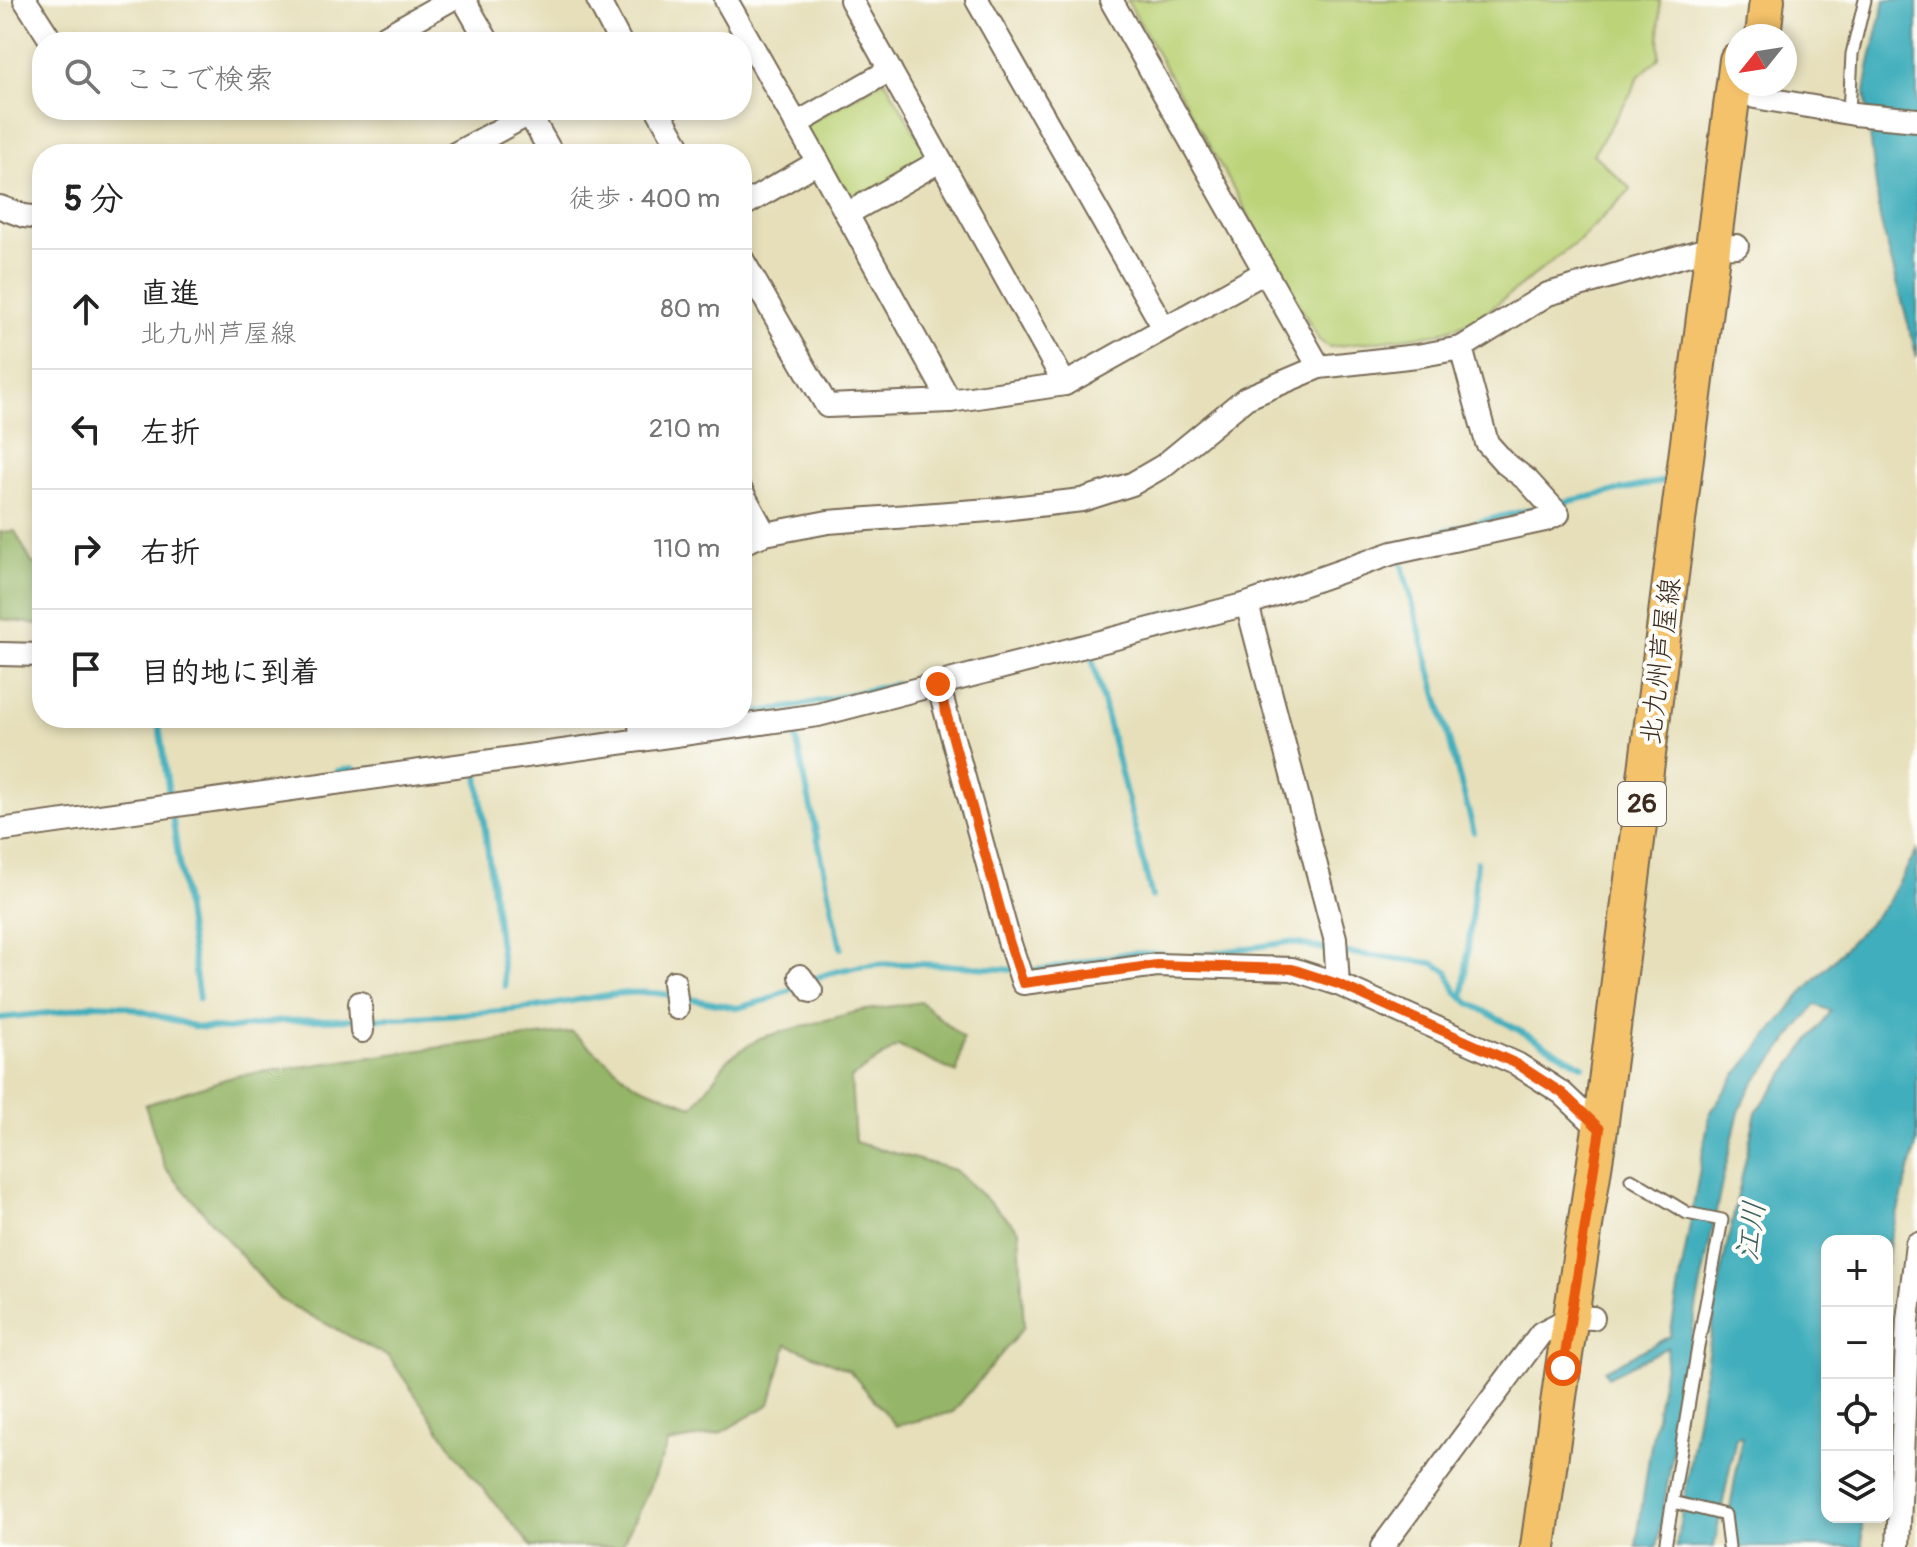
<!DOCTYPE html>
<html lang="ja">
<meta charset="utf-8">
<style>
:root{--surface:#fff;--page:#f2f2f2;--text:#222;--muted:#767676;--line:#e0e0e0}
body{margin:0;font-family:Pangolin,"Klee One",sans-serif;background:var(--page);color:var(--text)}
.controls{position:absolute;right:24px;bottom:24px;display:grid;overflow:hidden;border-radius:16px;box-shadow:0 4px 12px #0003}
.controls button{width:72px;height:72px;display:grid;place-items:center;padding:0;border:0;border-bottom:2px solid var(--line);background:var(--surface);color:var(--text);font:40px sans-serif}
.compass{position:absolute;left:1725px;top:24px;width:72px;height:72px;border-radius:50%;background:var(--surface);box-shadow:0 4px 12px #0003;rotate:240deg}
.stop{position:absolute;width:24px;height:24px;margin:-18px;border:6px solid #ea580c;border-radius:50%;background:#fff}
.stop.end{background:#ea580c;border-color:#fff;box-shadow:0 2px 8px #0008}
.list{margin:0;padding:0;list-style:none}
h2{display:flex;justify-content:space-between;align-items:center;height:104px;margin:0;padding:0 32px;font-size:34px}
h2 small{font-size:26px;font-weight:400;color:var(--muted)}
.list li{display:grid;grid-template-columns:52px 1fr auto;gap:24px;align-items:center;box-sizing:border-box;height:120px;padding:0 32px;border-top:2px solid var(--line)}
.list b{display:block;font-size:30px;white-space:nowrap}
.list p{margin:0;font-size:26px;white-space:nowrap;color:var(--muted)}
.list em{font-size:26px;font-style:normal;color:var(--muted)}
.icon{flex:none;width:44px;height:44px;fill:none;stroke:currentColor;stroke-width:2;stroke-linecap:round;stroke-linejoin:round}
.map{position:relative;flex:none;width:1917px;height:1547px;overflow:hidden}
.search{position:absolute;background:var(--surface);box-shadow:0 4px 12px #0003;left:32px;top:32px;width:720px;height:88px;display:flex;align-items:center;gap:20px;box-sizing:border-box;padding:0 28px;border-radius:32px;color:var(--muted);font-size:30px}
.panel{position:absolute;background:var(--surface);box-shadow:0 4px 12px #0003;left:32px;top:144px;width:720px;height:584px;border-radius:32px}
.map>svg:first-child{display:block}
.green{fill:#bcd378;stroke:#7c7e4b;stroke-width:2}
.forest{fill:#95b568;stroke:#687043;stroke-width:2}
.water{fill:#3faebc;stroke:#3d6c6d;stroke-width:2}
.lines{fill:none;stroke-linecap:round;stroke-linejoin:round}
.stream{stroke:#3faebc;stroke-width:6}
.service-casing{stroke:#776955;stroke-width:15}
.minor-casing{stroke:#776955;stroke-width:26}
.primary-casing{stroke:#776955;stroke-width:38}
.service{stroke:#fff;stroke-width:11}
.minor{stroke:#fff;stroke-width:22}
.primary{stroke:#f4c26a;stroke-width:34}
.route{stroke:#ea580c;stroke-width:10}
.labels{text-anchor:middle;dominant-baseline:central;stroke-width:8;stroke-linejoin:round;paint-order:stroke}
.shield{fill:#fdfcf7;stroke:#75695f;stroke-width:2}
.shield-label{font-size:26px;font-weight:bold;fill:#3b2a1e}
.street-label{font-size:28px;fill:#3b2a1e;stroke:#fdfcf7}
.water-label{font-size:30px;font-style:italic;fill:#3d5f5d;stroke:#fdfcf7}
</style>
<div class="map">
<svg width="1917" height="1547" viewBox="0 0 1917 1547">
<rect width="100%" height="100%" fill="#fdfcf7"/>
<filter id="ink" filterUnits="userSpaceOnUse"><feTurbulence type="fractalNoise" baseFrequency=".0125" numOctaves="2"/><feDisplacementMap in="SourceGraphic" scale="16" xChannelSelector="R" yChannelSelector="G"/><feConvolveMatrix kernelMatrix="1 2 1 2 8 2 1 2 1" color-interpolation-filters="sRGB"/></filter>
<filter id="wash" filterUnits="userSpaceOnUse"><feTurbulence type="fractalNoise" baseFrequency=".006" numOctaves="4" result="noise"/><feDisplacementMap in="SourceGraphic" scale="32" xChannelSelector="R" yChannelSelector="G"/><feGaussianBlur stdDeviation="1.8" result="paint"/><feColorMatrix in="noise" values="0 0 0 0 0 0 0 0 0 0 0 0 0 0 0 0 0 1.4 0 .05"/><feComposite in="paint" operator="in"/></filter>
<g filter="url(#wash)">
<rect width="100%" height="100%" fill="#e6dfba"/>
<!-- green -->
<g class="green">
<path d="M1127 0H1660L1659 58 1638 77 1631 93 1593 154 1631 189 1581 239 1475 321 1435 334 1329 347 1319 340Z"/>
<path d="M885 80 931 160 850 206 804 126Z"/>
</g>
<!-- forest -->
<g class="forest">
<path d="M15 531 32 563 42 566V625L0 619V532Z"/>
<path d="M921 1002 963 1038 957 1073 898 1046 851 1078 855 1142 955 1170 1019 1230 1024 1327 953 1412 896 1426 849 1370 787 1344 770 1404 720 1433 668 1443 644 1500 621 1547H532L468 1471 389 1357 279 1299 165 1168 145 1105 235 1076 442 1047 572 1032 632 1082 693 1107 729 1058 760 1038 859 1011Z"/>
</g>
<!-- water -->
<g class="water">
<path d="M1885 0H1917V357L1880 219 1865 92 1870 63Z"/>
<path d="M1917 851V1142L1890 1241 1887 1265V1241H1827V1517H1862V1547H1734L1730 1509 1742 1436 1736 1437 1714 1547H1676L1723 1263 1756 1112 1831 1011 1816 1005 1750 1088 1739 1112 1723 1178 1697 1303 1657 1547H1636L1649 1457 1668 1347 1608 1377 1605 1370 1670 1336 1710 1112 1736 1075 1804 991 1886 905Z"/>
</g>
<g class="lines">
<!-- stream -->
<g class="stream">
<path d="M1555 504 1664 481"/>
<path d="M1435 533 1544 506"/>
<path d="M1402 565 1474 832"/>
<path d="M1120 626 1256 590"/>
<path d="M1091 654 1152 897"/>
<path d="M742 714 794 707 895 684"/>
<path d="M158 718 169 794"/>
<path d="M794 729 841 948"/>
<path d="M337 771 354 769"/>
<path d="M478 775 505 986"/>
<path d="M172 815 199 999"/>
<path d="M1340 952 1433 963 1447 971 1457 993 1468 1002 1583 1066"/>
<path d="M1194 956 1289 942 1329 950"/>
<path d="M1024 971 1054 968 1128 953 1163 954"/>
<path d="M811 980C869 954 951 966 1013 970"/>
<path d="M681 997 737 1008 767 1000 801 985"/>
<path d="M1463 998 1477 862"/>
<path d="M0 1018 59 1012 96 1004 120 1005 197 1027 228 1029 281 1021 356 1019"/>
<path d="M367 1019C421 1017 475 1014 528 1008 573 1003 626 986 670 995"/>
</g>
</g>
</g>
<g filter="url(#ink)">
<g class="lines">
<defs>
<g id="service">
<path d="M1849 113 1852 54 1865 0"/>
<path d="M1631 1179 1687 1213 1722 1220 1700 1335 1665 1547"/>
<path d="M1673 1502 1725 1515 1729 1547"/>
</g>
<g id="minor">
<path d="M25 0 52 42"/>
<path d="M464 0 488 42"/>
<path d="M598 0 620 42"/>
<path d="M726 0 818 162 950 401"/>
<path d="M851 0 1065 384"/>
<path d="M977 0 1164 328"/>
<path d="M1111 0 1319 367"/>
<path d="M376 42 450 0"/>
<path d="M1755 97 1854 114 1917 120"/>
<path d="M527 110 552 154"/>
<path d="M658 110 683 154"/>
<path d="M796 124 890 70"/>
<path d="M455 154 529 114"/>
<path d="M742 206 818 162"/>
<path d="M0 207 24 216 42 218"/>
<path d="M847 214 940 161"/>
<path d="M742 259 827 406 950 401 1065 384 1265 272"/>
<path d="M742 492 765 534"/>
<path d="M742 543 765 534 828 522 1003 509 1082 500 1132 484 1163 466 1246 398 1319 367 1417 356 1461 348 1548 294 1714 247 1737 246"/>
<path d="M1247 604 1335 938 1338 984"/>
<path d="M0 654 42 655"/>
<path d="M938 684 1009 941 1023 983 1157 965 1292 969 1338 984 1517 1064 1562 1093 1600 1129"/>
<path d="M639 718 642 740"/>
<path d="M0 830 818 715 1247 604 1393 553 1545 520 1558 514 1527 480 1505 463 1487 443 1461 348"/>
<path d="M800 976 811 991"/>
<path d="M674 982 677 1008"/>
<path d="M360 1003 362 1031"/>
<path d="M1382 1547 1541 1333 1572 1317 1593 1318"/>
<path d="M1898 1547 1908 1320 1917 1244"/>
</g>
<g id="primary">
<path d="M1763 36 1767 0"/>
<path d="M1538 1547 1563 1368 1600 1129 1737 60"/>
</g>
</defs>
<!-- service casing -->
<use href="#service" class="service-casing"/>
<!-- minor casing -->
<use href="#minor" class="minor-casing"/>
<!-- primary casing -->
<use href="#primary" class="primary-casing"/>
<!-- service -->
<use href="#service" class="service"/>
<!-- minor -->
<use href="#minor" class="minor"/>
<!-- primary -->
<use href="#primary" class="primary"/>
</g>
</g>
<g class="lines" filter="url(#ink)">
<!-- route -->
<path class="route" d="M938 684 1009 941 1023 983 1157 965 1292 969 1338 984 1517 1064 1562 1093 1600 1129 1563 1368"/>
</g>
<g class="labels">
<!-- shield labels -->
<rect class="shield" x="1618" y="782" width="48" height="44" rx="6"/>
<g class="shield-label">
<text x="1642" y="804">26</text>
</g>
<!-- street labels -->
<g class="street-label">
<text transform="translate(1661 661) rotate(-83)">北九州芦屋線</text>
</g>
<!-- water labels -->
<g class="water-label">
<text transform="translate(1751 1231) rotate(-82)">江川</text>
</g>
</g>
</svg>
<div class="controls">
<button>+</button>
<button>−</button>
<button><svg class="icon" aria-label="locate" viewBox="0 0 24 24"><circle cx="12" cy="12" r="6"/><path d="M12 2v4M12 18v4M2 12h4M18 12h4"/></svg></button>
<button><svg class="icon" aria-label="layers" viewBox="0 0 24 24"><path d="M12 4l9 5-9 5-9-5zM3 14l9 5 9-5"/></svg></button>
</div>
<svg class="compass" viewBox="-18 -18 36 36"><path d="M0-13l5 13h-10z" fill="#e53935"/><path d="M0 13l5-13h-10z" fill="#767676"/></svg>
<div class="stop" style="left:1563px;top:1368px"></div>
<div class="stop end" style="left:938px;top:684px"></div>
<div class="search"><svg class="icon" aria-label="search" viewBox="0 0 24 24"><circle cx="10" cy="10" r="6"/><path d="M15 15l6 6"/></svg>ここで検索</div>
<section class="panel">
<h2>5 分<small>徒歩 · 400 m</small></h2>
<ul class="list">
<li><svg class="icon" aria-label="ahead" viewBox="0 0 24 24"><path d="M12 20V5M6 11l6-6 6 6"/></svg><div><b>直進</b><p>北九州芦屋線</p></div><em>80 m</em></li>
<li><svg class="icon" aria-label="left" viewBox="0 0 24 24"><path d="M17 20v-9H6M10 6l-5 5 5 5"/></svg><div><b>左折</b></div><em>210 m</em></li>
<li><svg class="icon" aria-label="right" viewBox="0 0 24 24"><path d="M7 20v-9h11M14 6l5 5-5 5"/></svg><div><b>右折</b></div><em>110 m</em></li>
<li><svg class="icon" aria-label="arrive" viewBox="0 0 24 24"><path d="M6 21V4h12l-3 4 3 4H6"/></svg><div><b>目的地に到着</b></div></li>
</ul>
</section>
</div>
